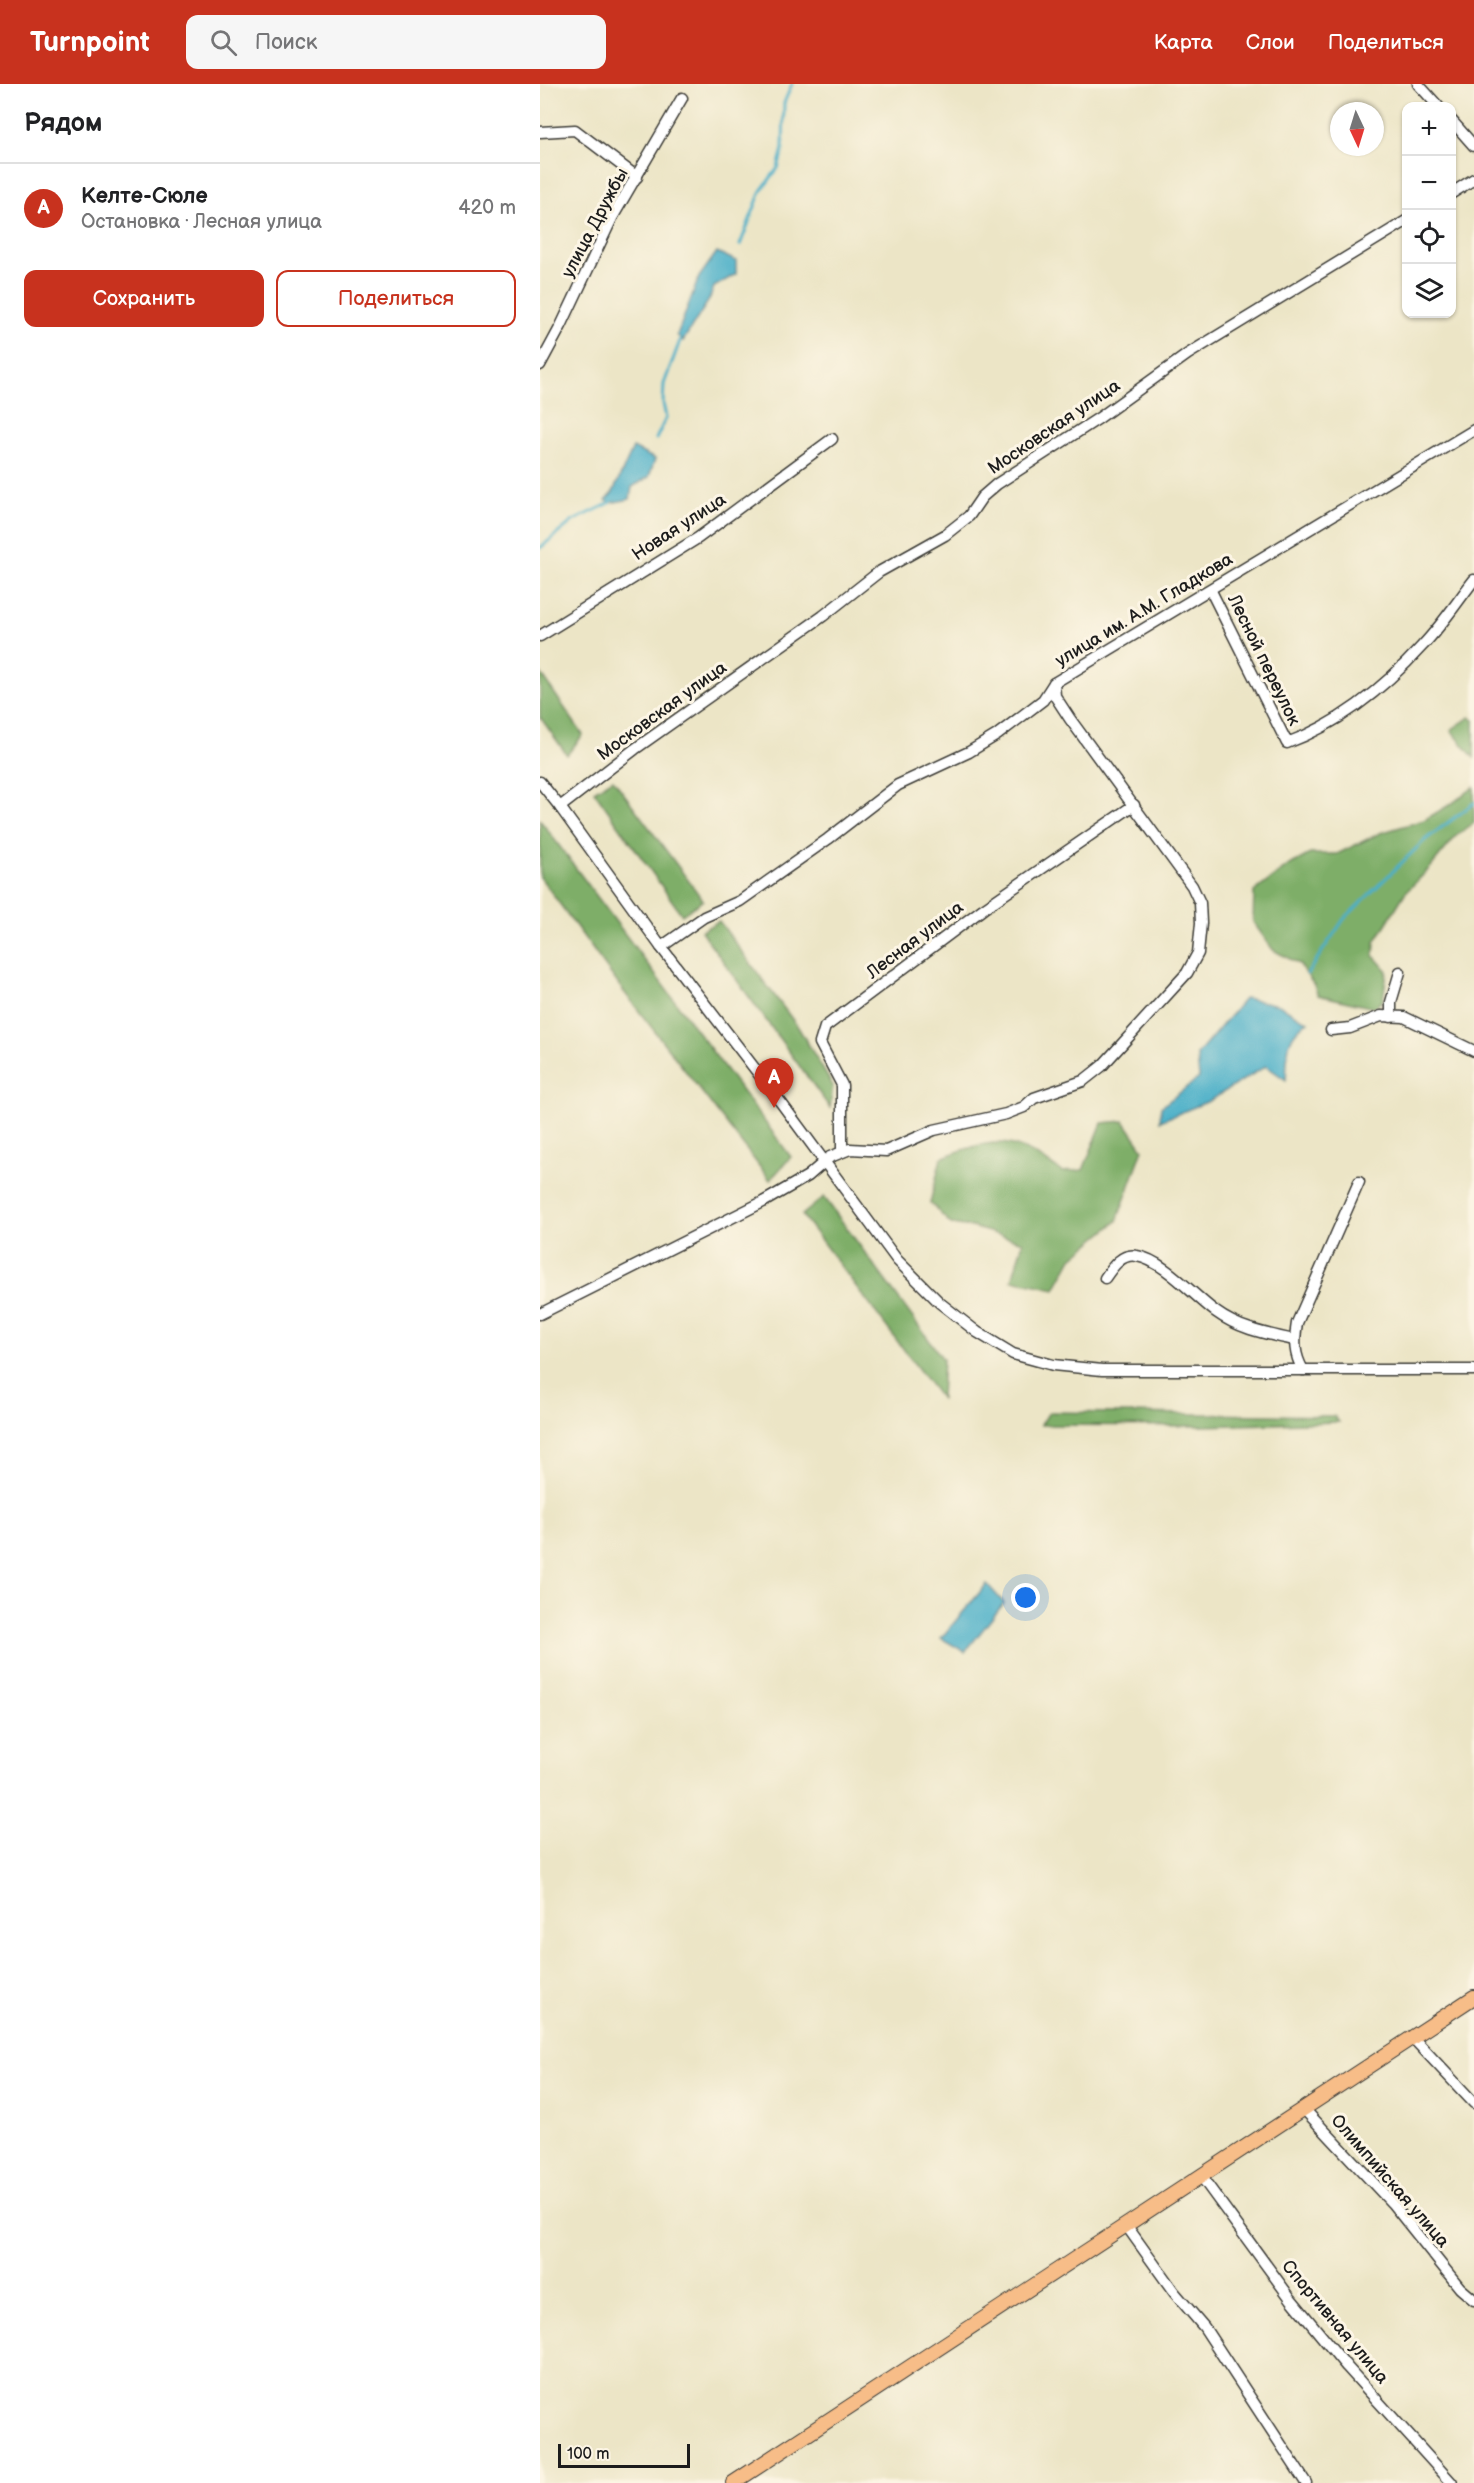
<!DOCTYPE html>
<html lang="ru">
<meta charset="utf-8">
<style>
:root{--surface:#fff;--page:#f6f6f6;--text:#202124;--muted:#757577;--line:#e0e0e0;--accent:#c8321e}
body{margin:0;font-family:"Balsamiq Sans",sans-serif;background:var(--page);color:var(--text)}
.controls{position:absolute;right:18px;top:18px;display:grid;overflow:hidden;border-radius:12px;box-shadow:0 2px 4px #0004}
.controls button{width:54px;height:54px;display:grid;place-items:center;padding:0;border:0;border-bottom:2px solid var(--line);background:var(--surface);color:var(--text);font:30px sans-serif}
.compass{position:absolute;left:790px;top:18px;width:54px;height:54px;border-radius:50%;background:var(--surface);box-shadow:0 2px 4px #0004;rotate:176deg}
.scale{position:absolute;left:18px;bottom:15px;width:132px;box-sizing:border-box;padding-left:6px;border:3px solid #1c1c1c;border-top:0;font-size:16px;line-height:21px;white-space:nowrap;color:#1c1c1c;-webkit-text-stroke:4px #fcf5e5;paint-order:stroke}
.you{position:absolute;left:486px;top:1514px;width:21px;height:21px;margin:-15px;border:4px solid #fff;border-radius:50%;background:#1a73e8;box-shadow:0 0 0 9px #1a73e833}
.badge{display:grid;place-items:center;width:39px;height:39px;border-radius:50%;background:var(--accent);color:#fff;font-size:20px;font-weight:700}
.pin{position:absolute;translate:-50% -50px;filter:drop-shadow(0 2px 3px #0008)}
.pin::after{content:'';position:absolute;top:32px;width:21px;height:18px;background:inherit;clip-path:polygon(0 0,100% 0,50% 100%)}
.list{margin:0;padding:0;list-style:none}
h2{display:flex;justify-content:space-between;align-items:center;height:78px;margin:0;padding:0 24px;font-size:26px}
h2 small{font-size:20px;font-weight:400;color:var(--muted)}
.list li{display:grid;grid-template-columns:39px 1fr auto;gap:18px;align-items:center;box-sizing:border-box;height:90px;padding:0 24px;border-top:2px solid var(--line)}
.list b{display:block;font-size:22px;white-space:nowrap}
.list p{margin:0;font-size:20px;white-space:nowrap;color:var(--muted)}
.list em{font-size:20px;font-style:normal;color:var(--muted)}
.actions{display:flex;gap:12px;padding:18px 24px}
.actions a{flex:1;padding:14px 0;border:2px solid var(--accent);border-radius:12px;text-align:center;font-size:21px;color:var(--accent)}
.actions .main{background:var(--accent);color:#fff}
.icon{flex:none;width:33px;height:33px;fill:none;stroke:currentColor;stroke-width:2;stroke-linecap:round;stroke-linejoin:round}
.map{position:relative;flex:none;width:934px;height:2399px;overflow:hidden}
header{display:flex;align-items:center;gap:36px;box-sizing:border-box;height:84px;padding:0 30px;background:var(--accent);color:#fff}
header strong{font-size:28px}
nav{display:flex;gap:33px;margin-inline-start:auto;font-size:21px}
.search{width:420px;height:54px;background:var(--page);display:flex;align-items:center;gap:15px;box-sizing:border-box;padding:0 21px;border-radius:12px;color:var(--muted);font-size:22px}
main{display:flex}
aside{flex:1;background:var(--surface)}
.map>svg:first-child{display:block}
.forest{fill:#7eae68;stroke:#4d6542;stroke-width:1.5}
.water{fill:#49afc8;stroke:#326672;stroke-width:1.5}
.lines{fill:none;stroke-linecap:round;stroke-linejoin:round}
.stream{stroke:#49afc8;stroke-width:3}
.minor-casing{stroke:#3b3a36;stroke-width:13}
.major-casing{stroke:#3b3a36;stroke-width:16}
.minor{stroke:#fff;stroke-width:10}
.major{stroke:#f7bd88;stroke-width:14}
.labels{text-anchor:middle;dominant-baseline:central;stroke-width:6;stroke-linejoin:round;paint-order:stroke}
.street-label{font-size:18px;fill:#1c1c1c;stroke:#fcf5e5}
</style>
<header>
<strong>Turnpoint</strong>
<div class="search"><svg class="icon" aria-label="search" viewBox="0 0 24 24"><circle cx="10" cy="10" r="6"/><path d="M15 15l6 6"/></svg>Поиск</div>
<nav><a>Карта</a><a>Слои</a><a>Поделиться</a></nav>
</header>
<main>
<aside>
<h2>Рядом<small></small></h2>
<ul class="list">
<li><span class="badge">A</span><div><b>Келте-Сюле</b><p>Остановка · Лесная улица</p></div><em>420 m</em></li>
</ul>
<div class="actions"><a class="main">Сохранить</a><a>Поделиться</a></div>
</aside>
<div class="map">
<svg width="934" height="2399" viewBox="0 0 934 2399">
<rect width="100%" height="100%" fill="#fcf5e5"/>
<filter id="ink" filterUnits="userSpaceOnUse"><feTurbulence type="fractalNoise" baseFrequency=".0167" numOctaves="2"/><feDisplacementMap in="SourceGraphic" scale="12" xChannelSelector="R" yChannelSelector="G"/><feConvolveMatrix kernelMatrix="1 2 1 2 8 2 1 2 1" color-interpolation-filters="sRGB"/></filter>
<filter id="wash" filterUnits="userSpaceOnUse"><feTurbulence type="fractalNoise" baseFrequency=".008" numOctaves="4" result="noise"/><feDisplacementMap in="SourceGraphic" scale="24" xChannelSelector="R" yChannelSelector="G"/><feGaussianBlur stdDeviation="1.35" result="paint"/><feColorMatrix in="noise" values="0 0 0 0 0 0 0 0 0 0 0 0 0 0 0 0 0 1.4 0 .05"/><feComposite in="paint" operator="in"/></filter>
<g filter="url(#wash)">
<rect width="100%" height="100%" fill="#ece5c6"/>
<!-- forest -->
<g class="forest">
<path d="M0 588 43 651 27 671 0 633Z"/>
<path d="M930 633 934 636V674L911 646Z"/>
<path d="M73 695 163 816 142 831 54 707Z"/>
<path d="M934 703V739L918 750 890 784 865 809 835 858 834 872 847 887 843 916 834 924 778 911 774 901 759 880 733 866 713 838 714 808 748 782 770 770H797L840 749 884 736 911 720Z"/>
<path d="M0 736 251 1073 230 1096 81 904 0 793Z"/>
<path d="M179 837 258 943 293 1002 290 1024 161 847Z"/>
<path d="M584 1037 603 1065 577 1137 532 1174 515 1205 472 1196 483 1158 432 1143 411 1140 390 1119 401 1074C458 1052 471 1052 522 1088L543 1086 562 1039Z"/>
<path d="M284 1113 403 1275 401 1315 262 1131Z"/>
<path d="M509 1328 794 1332 799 1338 661 1342 501 1341Z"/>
</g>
<!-- water -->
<g class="water">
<path d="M177 168 196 177V190L174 203 169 216 143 257 137 251 159 193Z"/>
<path d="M93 364 115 375 109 393 92 403 90 415 70 419 66 416 73 408Z"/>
<path d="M705 914 739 921 768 938C744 951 748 971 746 996L726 982 669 1017 620 1037 621 1023 659 994 657 971Z"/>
<path d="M447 1500 464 1519 425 1568 401 1554Z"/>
</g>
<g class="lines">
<!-- stream -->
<g class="stream">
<path d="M200 161 221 107 238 84 243 65 244 19 252 0"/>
<path d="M116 355 126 334 123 319 124 300 141 254"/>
<path d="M0 464 33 437 70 419"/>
<path d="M767 890 804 835 885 756 934 719"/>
</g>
</g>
</g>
<g filter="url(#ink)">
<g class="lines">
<defs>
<g id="minor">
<path d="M878 0 898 22"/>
<path d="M912 37 934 62"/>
<path d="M0 48 35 46 97 93"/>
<path d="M912 109 934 95"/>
<path d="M0 281 21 242 72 134 142 14"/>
<path d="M671 507 747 659C799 640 846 602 883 561 902 541 917 518 934 496"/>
<path d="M0 552 158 454 292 355"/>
<path d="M0 698 20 723 121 863 242 1020 357 1176 400 1219 437 1248 473 1270 513 1281 562 1286H934"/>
<path d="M20 723 95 665 283 532 339 488 405 451 429 432 442 413 457 400 559 334 648 270 866 137"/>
<path d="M121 863 164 833 200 817 288 755 358 701 429 668 457 651 503 616 514 599 934 346"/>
<path d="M851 933V918L860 888"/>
<path d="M791 946 810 944 841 932 864 933 934 967"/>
<path d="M302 1068V1001L280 959 285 943 443 825 594 721"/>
<path d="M565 1194C573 1182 582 1169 597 1172 623 1176 655 1213 676 1228 699 1245 727 1250 754 1256"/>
<path d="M0 1230 223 1118 268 1092 290 1073 310 1065 346 1067 394 1046 466 1030 484 1023 494 1014 543 997 562 982 647 889 658 869 661 839 660 819 652 802 530 635 515 612 514 599"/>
<path d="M763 1286C754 1270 754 1258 757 1239L819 1098"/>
<path d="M873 1954 934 2019"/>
<path d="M764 2025 852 2119 920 2204 934 2216"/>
<path d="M661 2092 751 2215 807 2283 912 2399"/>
<path d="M586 2141 634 2208 664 2243 766 2399"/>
</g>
<path id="major" d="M193 2399 934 1913"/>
</defs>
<!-- minor casing -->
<use href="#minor" class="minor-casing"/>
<!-- major casing -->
<use href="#major" class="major-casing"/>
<!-- minor -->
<use href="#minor" class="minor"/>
<!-- major -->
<use href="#major" class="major"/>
</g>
</g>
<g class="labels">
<!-- street labels -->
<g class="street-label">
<text transform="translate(55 139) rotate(-62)">улица Дружбы</text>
<text transform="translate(514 343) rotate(-34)">Московская улица</text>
<text transform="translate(139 443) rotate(-33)">Новая улица</text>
<text transform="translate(604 526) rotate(-31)">улица им. А.М. Гладкова</text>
<text transform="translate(724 576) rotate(64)">Лесной переулок</text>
<text transform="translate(122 627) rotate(-36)">Московская улица</text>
<text transform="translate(375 856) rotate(-37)">Лесная улица</text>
<text transform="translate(850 2097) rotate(49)">Олимпийская улица</text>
<text transform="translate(795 2238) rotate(50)">Спортивная улица</text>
</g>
</g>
</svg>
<div class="controls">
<button>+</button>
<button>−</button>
<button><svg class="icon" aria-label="locate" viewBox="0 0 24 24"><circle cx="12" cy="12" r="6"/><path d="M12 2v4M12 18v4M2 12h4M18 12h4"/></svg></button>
<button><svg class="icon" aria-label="layers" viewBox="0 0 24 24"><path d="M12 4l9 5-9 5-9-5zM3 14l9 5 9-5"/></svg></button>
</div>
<svg class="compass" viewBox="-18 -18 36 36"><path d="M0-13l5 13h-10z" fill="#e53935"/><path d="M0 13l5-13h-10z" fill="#757577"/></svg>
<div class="scale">100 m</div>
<div class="you"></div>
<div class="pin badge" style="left:234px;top:1024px">A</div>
</div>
</main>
